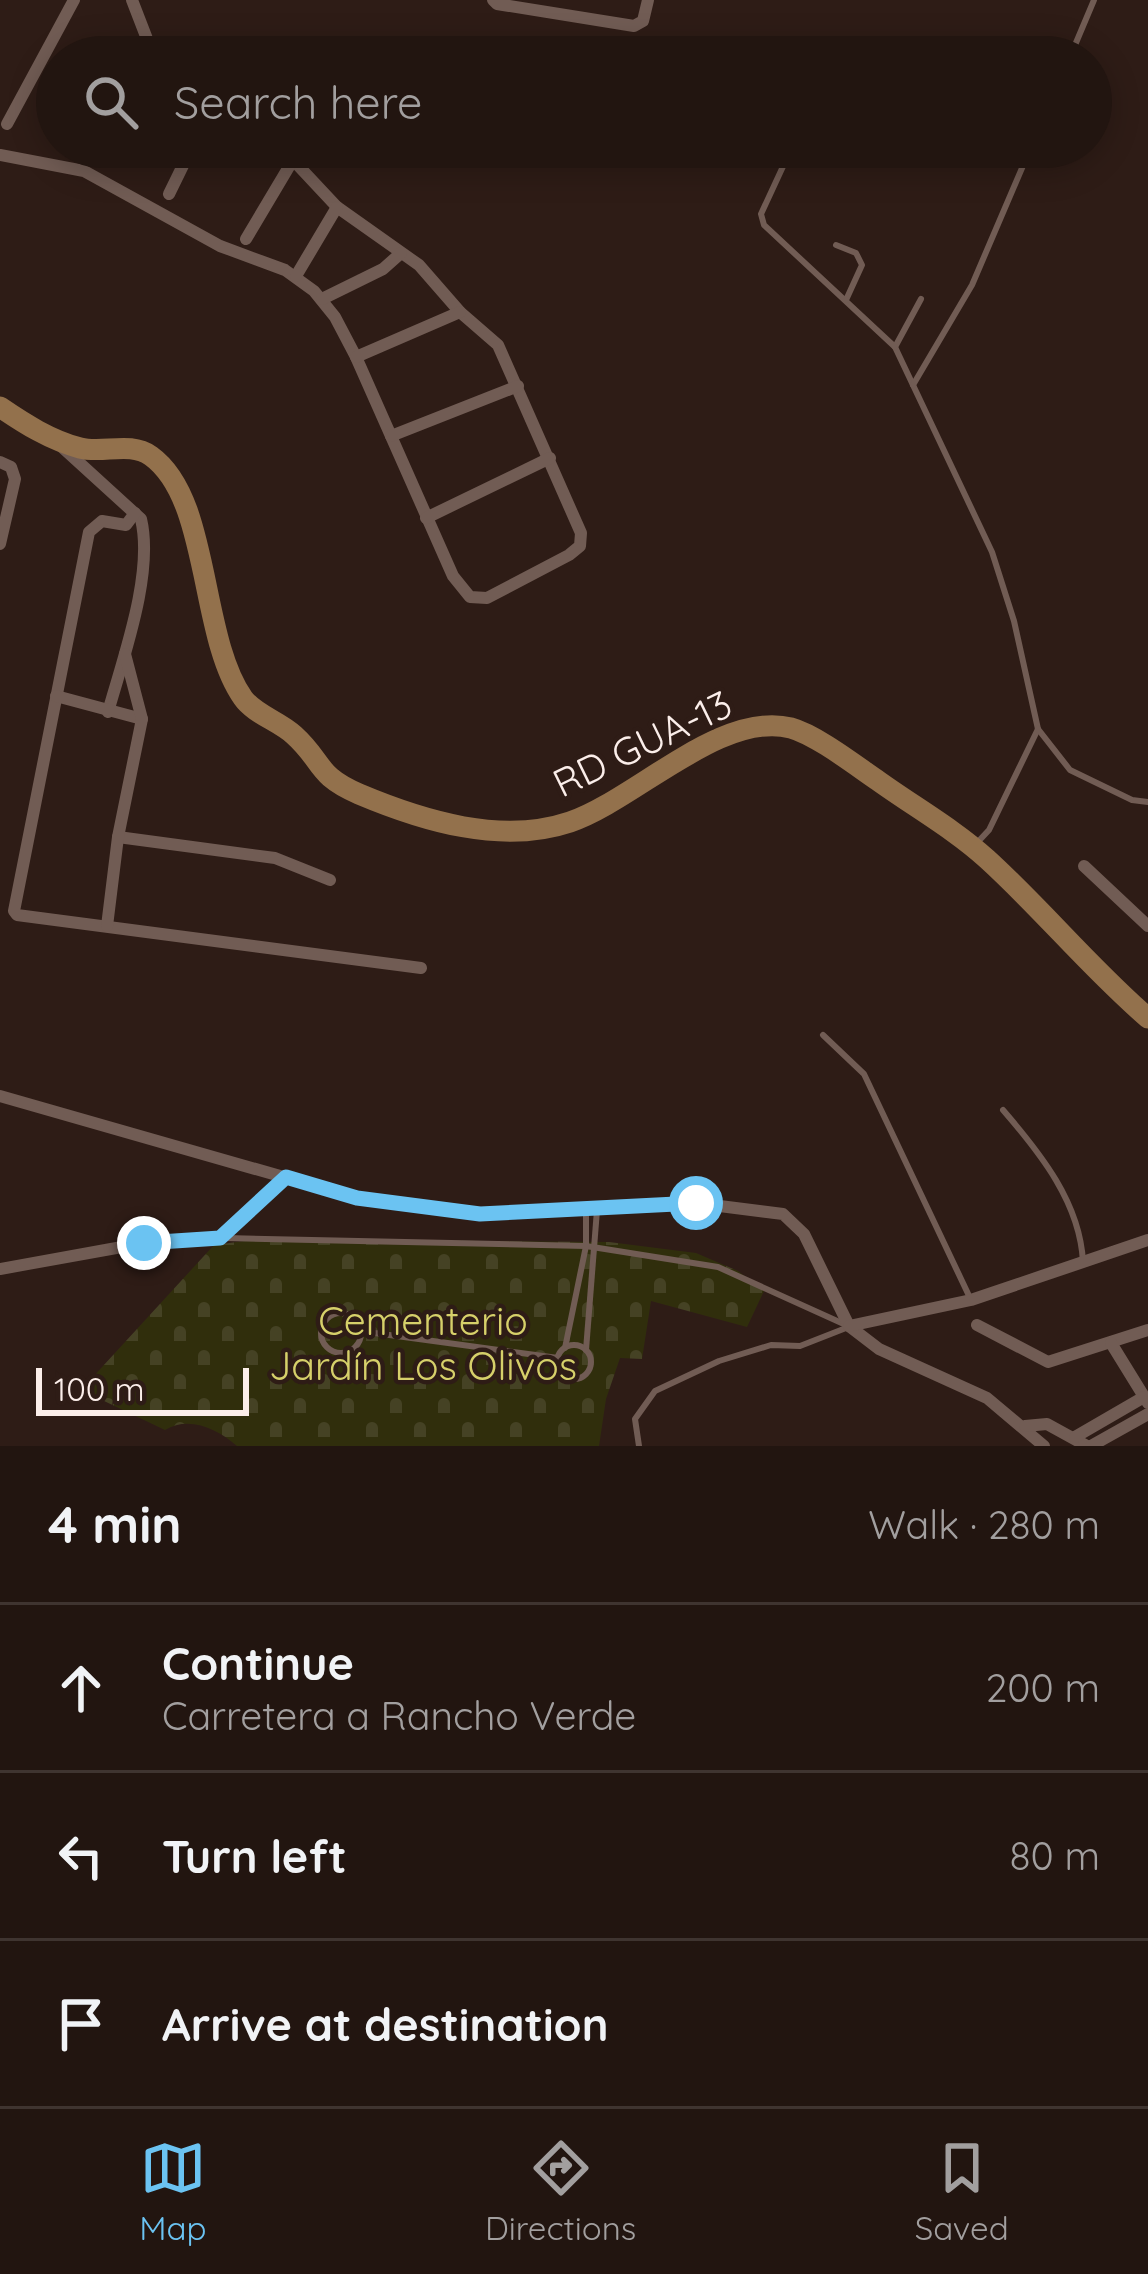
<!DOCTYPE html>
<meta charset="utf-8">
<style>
:root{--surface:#221510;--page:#2e221e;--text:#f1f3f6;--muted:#a29f9f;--line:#3f3430;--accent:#6bc3f2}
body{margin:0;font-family:Quicksand,sans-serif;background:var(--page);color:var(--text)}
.scale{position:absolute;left:36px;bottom:30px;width:213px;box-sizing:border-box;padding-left:12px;border:6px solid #fbeeea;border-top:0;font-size:33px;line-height:42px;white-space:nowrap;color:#fbeeea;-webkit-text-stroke:9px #2e1c16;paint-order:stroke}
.stop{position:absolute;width:36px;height:36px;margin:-27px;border:9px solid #6bc3f2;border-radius:50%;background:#fff}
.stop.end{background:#6bc3f2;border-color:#fff;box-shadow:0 3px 12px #0008}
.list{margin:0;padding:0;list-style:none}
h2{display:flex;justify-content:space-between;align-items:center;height:156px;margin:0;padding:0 48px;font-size:51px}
h2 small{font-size:39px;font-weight:400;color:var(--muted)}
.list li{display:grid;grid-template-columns:78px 1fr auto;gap:36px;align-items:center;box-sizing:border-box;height:168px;padding:0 48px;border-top:3px solid var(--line)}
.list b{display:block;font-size:45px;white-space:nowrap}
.list p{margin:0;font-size:39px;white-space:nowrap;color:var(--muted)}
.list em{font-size:39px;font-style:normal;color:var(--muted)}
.icon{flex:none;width:66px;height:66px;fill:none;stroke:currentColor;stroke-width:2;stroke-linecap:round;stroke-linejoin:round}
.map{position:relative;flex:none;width:1148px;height:1446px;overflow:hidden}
.search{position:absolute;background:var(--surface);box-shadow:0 6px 30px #0003;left:36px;right:36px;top:36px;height:132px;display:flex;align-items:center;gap:30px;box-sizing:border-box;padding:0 42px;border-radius:66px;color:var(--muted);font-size:45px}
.sheet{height:660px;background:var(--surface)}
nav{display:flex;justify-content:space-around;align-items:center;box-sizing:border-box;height:168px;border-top:3px solid var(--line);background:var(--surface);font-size:33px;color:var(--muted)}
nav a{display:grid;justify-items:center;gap:6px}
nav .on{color:var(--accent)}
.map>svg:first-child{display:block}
.cemetery{fill:url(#cemetery-stones)}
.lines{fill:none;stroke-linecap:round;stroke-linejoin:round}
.service{stroke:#715c54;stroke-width:6}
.minor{stroke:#715c54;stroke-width:12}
.primary{stroke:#93714c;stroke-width:21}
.route{stroke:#6bc3f2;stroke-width:15}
.labels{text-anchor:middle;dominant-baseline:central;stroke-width:9;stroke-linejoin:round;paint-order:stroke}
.street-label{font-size:39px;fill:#fbeeea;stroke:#2e1c16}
.park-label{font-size:39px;fill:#d6d06a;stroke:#2e1c16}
</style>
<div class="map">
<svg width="1148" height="1446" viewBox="0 0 1148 1446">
<defs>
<pattern id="cemetery-stones" width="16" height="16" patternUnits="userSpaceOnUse" patternTransform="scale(3)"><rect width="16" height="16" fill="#302e0c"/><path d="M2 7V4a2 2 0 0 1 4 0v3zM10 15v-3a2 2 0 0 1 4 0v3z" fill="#454224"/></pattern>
</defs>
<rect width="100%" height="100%" fill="#2e1c16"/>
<!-- cemetery -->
<path class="cemetery" d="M260 1239 609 1242 696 1253 738 1271 764 1291 747 1327 651 1301 642 1359 620 1358 606 1399 599 1446H237C218 1429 189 1415 165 1430L81 1390 214 1245Z"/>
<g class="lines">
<!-- service -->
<g class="service">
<path d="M1070 57 1094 0"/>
<path d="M792 147 761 214 764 225 895 347 992 552 1014 621 1038 729 989 830 975 845"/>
<path d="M836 245 856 253 862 265 846 300"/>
<path d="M895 347 921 299"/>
<path d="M913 385 972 285 1031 147"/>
<path d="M1038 729 1070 770 1132 800 1148 802"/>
<path d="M823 1035 864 1074 971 1300"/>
<path d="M1003 1110C1041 1154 1080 1203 1083 1262"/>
<path d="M225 1238 586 1246 718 1267 846 1325"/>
<circle cx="341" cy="1333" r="20"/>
<path d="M360 1331 558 1358"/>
<circle cx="574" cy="1362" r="17"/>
<path d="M565 1348 586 1246V1210"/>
<path d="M586 1350 597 1210"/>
<path d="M639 1446 635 1419 655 1391 719 1361 771 1345 800 1346 846 1328"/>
</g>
<!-- minor -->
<g class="minor">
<path d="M132 0 154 57"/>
<path d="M493 0 497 4 634 26 643 21 648 0"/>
<path d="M7 124 74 0"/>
<path d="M90 152 93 147"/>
<path d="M0 155 84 171 220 246 285 270 314 291 335 317 356 357 453 576 470 597 487 598 569 555 580 546 581 533 498 345 460 312 419 265 337 207 293 160 266 147"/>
<path d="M169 194 192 147"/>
<path d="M246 239 293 160"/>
<path d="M296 276 337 207"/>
<path d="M322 299 383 269 401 253"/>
<path d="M356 357 460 312"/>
<path d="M391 436 518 386"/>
<path d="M62 447 141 519C154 574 123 658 108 712"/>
<path d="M0 462 11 467 15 479 0 544"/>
<path d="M135 513 126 525 102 521 89 532 14 911 17 915 421 968"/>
<path d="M426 518 550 458"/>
<path d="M56 696 142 719"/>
<path d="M118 837 275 858 330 880"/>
<path d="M1084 866 1148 926"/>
<path d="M107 926 118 837 142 719 125 654"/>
<path d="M0 1096 357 1198 480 1214 696 1203 783 1214 804 1234 849 1326 879 1349 987 1398 1044 1446"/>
<path d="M0 1269 144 1243 220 1238 286 1177"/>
<path d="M977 1325 1048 1362 1148 1330"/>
<path d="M849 1326 971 1300 1148 1240"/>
<path d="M1111 1343 1148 1403"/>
<path d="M1025 1426 1047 1424 1087 1446"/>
<path d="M1075 1437 1144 1397"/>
<path d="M1091 1446 1148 1414"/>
</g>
<!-- primary -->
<path class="primary" d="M0 407C25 424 50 440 80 448 103 454 130 441 151 456 211 499 199 636 243 698 254 714 279 721 294 735 324 762 315 775 359 794 423 821 502 845 570 822 635 800 721 710 791 728 816 735 855 765 877 780 913 806 954 829 987 859 1043 910 1091 969 1148 1018"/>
</g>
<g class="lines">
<!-- route -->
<path class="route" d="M144 1243 220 1238 286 1177 357 1198 480 1214 696 1203"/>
</g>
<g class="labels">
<!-- street labels -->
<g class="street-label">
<text transform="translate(642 743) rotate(-26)">RD GUA-13</text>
</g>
<!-- park labels -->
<g class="park-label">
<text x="423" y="1320">Cementerio<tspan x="423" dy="45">Jardín Los Olivos</tspan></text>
</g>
</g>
</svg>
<div class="scale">100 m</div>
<div class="stop" style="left:696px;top:1203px"></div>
<div class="stop end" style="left:144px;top:1243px"></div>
<div class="search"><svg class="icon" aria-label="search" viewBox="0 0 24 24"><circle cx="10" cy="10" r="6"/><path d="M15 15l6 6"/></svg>Search here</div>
</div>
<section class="sheet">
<h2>4 min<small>Walk · 280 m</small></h2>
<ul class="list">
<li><svg class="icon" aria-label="ahead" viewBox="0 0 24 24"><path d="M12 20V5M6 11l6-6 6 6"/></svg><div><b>Continue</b><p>Carretera a Rancho Verde</p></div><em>200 m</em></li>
<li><svg class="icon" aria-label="left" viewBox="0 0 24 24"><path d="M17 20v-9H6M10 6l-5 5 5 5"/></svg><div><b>Turn left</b></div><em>80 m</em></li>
<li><svg class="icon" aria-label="arrive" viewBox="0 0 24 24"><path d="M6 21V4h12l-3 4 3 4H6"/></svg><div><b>Arrive at destination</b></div></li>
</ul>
</section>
<nav>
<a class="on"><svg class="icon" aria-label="map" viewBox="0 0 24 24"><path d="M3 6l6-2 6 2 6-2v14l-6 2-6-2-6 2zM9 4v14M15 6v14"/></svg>Map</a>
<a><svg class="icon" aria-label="directions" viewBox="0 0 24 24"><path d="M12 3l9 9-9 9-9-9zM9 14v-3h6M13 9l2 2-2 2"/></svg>Directions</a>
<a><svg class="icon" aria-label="saved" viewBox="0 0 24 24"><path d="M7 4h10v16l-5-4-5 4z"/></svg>Saved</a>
</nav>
